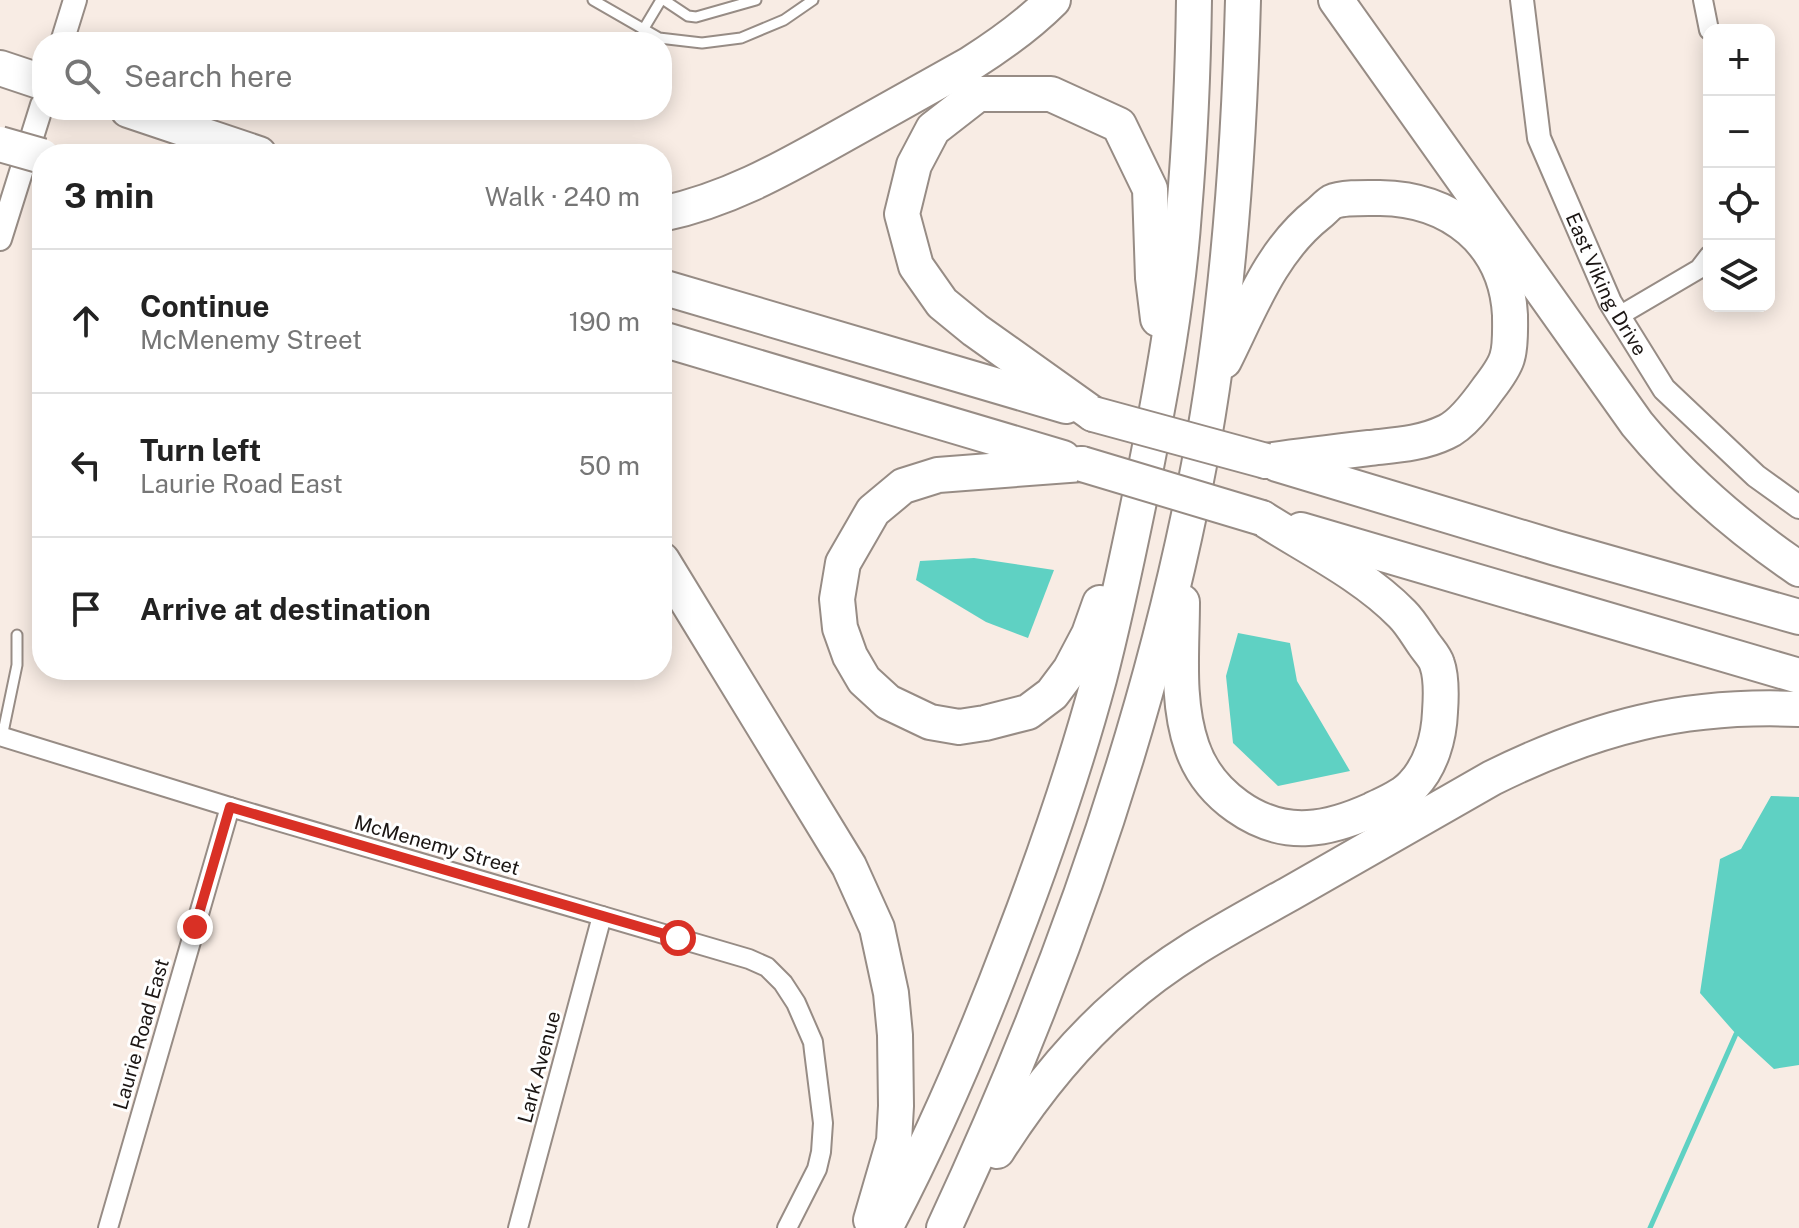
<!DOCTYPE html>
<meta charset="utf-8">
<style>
:root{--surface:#fff;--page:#f6f6f6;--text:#222;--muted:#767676;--line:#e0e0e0}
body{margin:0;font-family:"Public Sans",sans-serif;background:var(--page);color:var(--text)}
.controls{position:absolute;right:24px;top:24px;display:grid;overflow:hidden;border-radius:16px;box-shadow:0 4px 20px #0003}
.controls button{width:72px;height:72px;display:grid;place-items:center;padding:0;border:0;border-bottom:2px solid var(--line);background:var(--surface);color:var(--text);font:40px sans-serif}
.stop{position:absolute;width:24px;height:24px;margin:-18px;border:6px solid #d93025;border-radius:50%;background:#fff}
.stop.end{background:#d93025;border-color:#fff;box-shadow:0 2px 8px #0008}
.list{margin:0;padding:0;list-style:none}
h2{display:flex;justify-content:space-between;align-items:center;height:104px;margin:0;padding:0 32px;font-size:34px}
h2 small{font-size:26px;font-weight:400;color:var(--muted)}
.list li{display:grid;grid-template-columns:52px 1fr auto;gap:24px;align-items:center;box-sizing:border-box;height:144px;padding:0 32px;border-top:2px solid var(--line)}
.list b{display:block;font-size:30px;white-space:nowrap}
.list p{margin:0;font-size:26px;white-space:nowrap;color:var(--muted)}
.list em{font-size:26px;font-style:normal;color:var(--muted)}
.icon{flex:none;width:44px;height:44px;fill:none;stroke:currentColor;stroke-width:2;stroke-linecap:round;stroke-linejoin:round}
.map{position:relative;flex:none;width:1799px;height:1228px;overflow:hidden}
.search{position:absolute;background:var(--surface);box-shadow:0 4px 20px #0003;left:32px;top:32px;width:640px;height:88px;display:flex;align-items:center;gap:20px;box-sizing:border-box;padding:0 28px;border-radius:32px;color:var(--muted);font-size:30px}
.panel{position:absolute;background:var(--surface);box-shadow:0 4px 20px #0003;left:32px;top:144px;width:640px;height:536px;border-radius:32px}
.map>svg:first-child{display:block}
.water{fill:#5fd1c3}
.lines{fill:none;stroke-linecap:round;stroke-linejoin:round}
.stream{stroke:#5fd1c3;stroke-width:5}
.service-casing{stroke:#978c85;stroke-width:13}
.minor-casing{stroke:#978c85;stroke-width:22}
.tertiary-casing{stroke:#978c85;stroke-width:26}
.motorway-casing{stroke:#978c85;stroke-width:38}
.service{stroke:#fff;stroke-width:9}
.minor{stroke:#fff;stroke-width:18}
.tertiary{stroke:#fff;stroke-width:22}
.motorway{stroke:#fff;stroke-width:34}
.motorway-bridge-casing{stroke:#978c85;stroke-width:38;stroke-linecap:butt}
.motorway-bridge{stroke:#fff;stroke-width:34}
.route{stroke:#d93025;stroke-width:10}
.labels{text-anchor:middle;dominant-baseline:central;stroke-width:6;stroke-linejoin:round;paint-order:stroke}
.street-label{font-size:20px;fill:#1b1614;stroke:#fff}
</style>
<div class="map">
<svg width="1799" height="1228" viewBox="0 0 1799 1228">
<rect width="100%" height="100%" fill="#f8ece4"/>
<!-- water -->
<g class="water">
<path d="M974 558 1054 570 1028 638 986 622 916 580 920 561Z"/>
<path d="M1238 633 1290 643 1297 681 1350 771 1278 786 1233 743 1226 676Z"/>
<path d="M1771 796 1799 797V1065L1774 1069 1736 1034 1700 993 1720 859 1741 849Z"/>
</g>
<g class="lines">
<!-- stream -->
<path class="stream" d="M1650 1228 1736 1034"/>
<defs>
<g id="service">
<path d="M593 0 659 38 702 43 741 38 784 20 813 0"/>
<path d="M664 0 688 16 696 17 756 0"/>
<path d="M643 30 661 0"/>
<path d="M2 737 17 665V635"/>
</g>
<g id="minor">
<path d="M1703 0 1709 30"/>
<path d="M1619 316 1699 269 1709 256"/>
<path d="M0 736 230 807 749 959 767 967 783 983 796 1003 813 1042 814 1051 823 1123 821 1152 817 1169 787 1228"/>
<path d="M108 1228 230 807"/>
<path d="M518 1228 602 916"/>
</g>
<g id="tertiary">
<path id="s1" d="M1522 0 1539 138 1610 302 1664 389 1756 476 1799 507"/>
<path d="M62 42 75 0"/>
<path d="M0 239 42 105"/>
</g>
<g id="motorway">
<path d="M1336 0 1637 424C1684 481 1739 528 1799 569"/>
<path d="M0 68 42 82"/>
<path d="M128 110 259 154"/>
<path d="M662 214C727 200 779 171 836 139 881 114 926 89 970 64 1000 45 1028 25 1053 0"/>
<path d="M662 287 1066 406"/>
<path d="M662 339 1063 458"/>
<path d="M1224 361C1250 309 1271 251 1318 214 1323 210 1327 205 1332 202 1342 197 1369 198 1380 198 1451 199 1506 242 1510 315 1510 328 1511 346 1507 358 1504 368 1495 380 1488 389 1478 403 1462 425 1446 432 1421 444 1396 445 1369 448 1335 452 1301 456 1266 461"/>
<path d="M1093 414 975 330 942 303 916 266 902 214 914 165 933 129 978 94H1051L1119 125 1150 189 1153 278 1158 319"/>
<path d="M1082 464 938 475 903 486 873 511 843 563 837 599 840 628 850 656 864 680 888 702 930 722 959 727 985 723 1028 712 1052 694 1070 670 1089 634 1100 603"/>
<path d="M1277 464 1556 548 1799 617"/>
<path d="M1301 530 1799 676"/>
<path d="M662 560 849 866 877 928 891 993 895 1035 896 1106 894 1141 871 1220"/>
<path d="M1182 602C1182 649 1176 701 1192 747 1208 794 1258 831 1308 828 1330 827 1352 819 1372 810 1386 803 1403 797 1413 785 1431 766 1439 738 1440 712 1441 698 1442 678 1437 664 1435 657 1428 650 1424 644 1417 634 1411 623 1402 614 1364 575 1309 548 1262 518"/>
<path d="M997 1151C1032 1096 1072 1045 1122 1002 1172 957 1232 926 1291 893 1358 855 1425 817 1492 778 1595 727 1684 704 1799 709"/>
<path d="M885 1228C934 1135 975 1039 1012 941 1045 855 1075 768 1099 679 1117 610 1131 541 1145 472 1162 386 1178 299 1184 212 1190 141 1193 71 1194 0"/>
<path d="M944 1228C1057 985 1149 728 1199 465 1228 312 1239 155 1243 0"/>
</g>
</defs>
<!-- service casing -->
<use href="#service" class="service-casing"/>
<!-- minor casing -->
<use href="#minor" class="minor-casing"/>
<!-- tertiary casing -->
<use href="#tertiary" class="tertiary-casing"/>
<!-- motorway casing -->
<use href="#motorway" class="motorway-casing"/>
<!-- service -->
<use href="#service" class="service"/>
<!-- minor -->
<use href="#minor" class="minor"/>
<!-- tertiary -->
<use href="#tertiary" class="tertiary"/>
<!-- motorway -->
<use href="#motorway" class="motorway"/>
<defs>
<g id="motorway-bridge">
<path d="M0 144 42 156"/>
<path d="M1093 414 1266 461"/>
<path d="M1082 464 1262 518"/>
</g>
</defs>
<!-- motorway-bridge casing -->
<use href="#motorway-bridge" class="motorway-bridge-casing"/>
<!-- motorway-bridge -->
<use href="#motorway-bridge" class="motorway-bridge"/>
</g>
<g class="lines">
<!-- route -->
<path class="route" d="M195 927 230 807 678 938"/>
</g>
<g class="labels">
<!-- street labels -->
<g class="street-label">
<text stroke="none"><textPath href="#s1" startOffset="300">East Viking Drive</textPath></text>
<text transform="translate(437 845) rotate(16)">McMenemy Street</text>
<text transform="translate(141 1034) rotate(-74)">Laurie Road East</text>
<text transform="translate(539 1067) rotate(-75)">Lark Avenue</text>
</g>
</g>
</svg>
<div class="controls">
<button>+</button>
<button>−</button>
<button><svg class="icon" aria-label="locate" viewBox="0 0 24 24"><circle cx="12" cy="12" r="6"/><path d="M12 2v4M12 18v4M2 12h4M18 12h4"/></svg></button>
<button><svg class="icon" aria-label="layers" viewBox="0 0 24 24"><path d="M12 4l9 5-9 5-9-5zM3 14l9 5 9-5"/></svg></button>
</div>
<div class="stop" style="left:678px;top:938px"></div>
<div class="stop end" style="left:195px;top:927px"></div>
<div class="search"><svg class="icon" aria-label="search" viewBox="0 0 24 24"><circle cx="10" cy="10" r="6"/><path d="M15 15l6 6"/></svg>Search here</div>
<section class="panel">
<h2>3 min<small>Walk · 240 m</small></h2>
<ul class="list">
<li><svg class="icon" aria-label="ahead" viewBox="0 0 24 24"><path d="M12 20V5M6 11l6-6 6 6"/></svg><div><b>Continue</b><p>McMenemy Street</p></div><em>190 m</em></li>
<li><svg class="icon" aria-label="left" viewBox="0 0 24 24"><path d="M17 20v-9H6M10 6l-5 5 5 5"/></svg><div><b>Turn left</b><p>Laurie Road East</p></div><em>50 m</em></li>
<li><svg class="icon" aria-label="arrive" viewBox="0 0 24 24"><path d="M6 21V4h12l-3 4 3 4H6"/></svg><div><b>Arrive at destination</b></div></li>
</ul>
</section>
</div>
